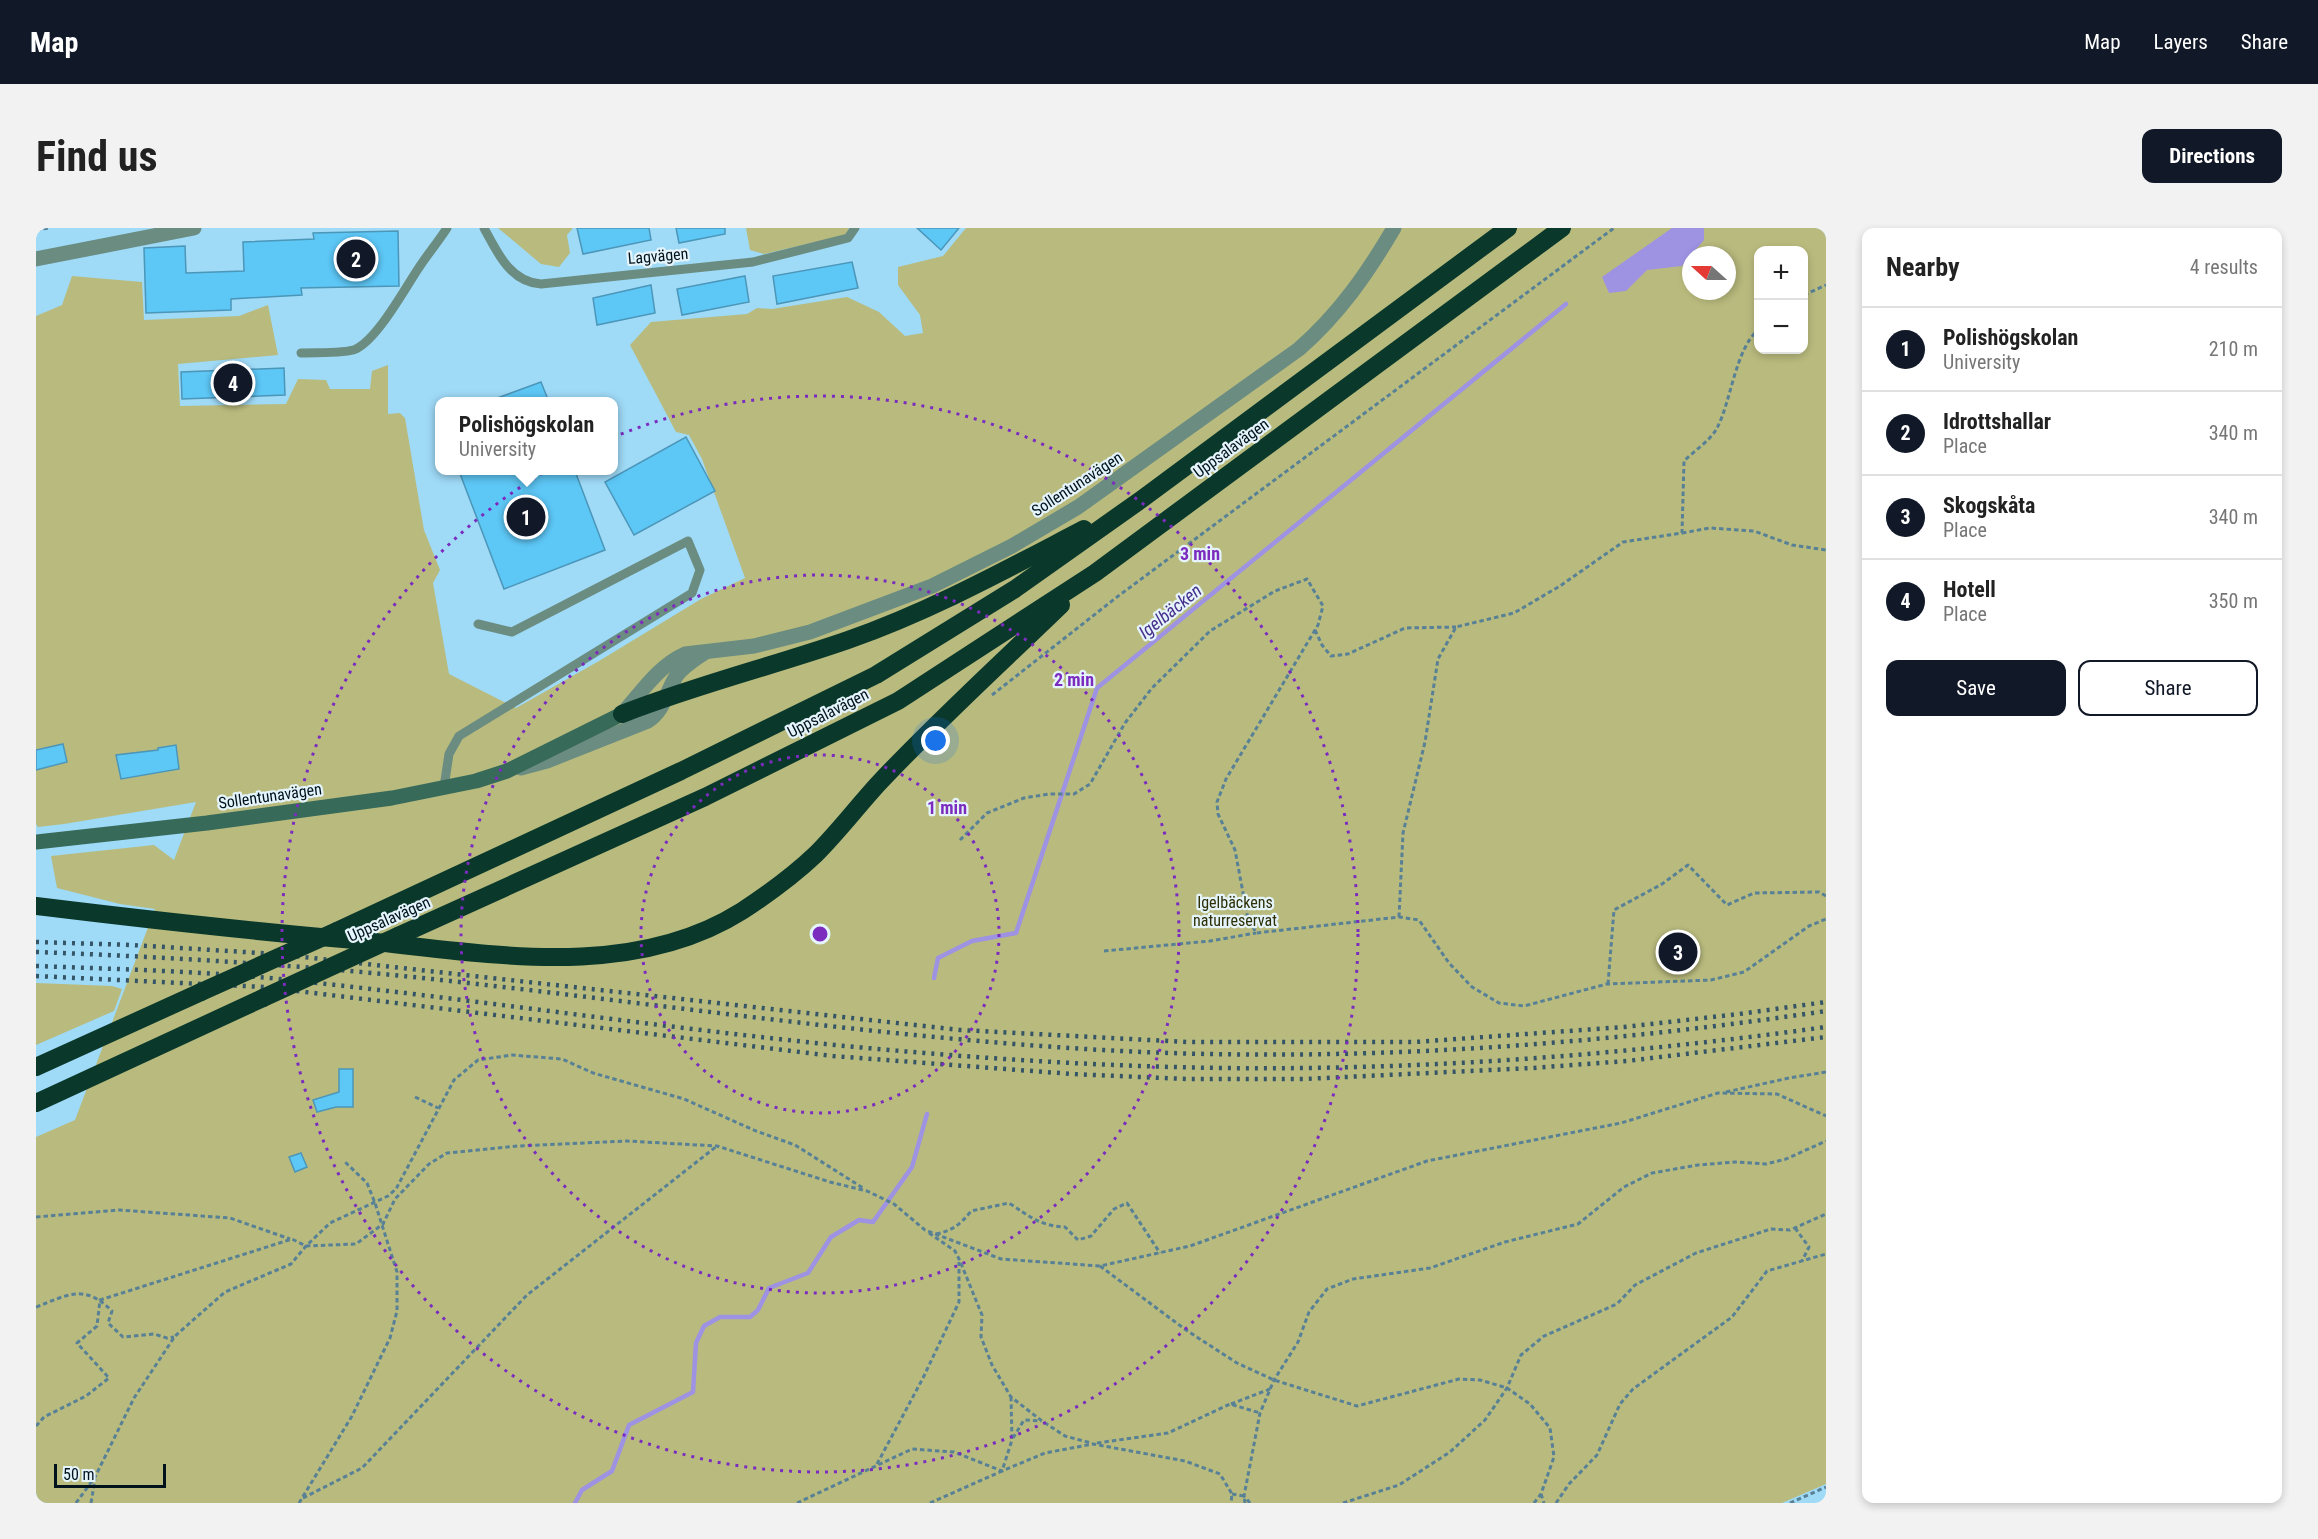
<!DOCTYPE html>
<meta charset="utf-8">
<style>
:root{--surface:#fff;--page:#f2f2f2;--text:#222;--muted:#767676;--line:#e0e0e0;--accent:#111827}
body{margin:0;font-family:"Roboto Condensed",sans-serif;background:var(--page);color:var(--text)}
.controls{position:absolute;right:18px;top:18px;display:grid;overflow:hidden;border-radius:12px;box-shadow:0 3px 9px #0003}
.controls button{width:54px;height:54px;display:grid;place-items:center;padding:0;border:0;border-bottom:2px solid var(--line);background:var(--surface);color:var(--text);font:30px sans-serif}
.compass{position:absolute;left:1646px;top:18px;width:54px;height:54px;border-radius:50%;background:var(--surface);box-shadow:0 3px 9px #0003;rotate:291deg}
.scale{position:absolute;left:18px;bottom:15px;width:112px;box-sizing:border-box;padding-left:6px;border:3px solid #00121c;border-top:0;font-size:16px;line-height:21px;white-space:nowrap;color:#00121c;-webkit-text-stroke:4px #e5f4fb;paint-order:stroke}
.you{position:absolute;left:900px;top:513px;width:21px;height:21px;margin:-15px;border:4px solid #fff;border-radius:50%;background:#1a73e8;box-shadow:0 0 0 9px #1a73e833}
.badge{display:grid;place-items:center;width:39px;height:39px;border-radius:50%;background:var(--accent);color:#fff;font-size:20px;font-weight:700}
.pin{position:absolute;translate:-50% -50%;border:3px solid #fff;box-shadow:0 2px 6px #0006}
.popup{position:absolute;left:399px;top:169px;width:183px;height:78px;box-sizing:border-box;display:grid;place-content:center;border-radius:12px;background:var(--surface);filter:drop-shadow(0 2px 4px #0005);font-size:20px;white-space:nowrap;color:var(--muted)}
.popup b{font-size:22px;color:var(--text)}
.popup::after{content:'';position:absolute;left:50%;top:100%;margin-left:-12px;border:12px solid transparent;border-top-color:var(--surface)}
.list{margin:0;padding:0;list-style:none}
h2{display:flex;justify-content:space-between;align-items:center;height:78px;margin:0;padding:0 24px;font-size:26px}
h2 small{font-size:20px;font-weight:400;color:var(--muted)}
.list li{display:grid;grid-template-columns:39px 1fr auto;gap:18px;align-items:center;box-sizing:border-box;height:84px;padding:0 24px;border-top:2px solid var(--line)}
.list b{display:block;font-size:22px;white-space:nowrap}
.list p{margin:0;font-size:20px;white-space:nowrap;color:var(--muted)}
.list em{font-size:20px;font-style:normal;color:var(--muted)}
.actions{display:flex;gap:12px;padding:18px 24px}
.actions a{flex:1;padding:14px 0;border:2px solid var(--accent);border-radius:12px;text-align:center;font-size:21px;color:var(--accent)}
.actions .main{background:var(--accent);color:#fff}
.map{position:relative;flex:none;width:1790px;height:1275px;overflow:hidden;border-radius:12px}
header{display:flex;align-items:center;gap:36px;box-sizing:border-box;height:84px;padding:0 30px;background:var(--accent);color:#fff}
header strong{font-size:28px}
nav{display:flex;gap:33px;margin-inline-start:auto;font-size:21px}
.intro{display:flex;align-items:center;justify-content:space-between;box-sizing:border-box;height:144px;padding:0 36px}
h1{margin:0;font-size:42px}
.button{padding:15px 27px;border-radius:12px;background:var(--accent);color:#fff;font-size:21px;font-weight:700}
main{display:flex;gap:36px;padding:0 36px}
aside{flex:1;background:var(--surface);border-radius:12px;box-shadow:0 3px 9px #0003}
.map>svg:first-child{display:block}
.green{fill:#b9bb7e;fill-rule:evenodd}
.water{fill:#9e92e3}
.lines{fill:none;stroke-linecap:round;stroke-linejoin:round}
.stream{stroke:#9e92e3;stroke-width:4.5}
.building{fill:#5dc7f6;stroke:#4b96b9;stroke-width:1.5}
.path{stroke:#588196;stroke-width:3;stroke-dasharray:4.5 3;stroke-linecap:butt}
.lane{stroke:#6b8c80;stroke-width:9}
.street{stroke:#6b8c80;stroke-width:15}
.secondary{stroke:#386a5a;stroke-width:15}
.highway{stroke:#0a392c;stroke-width:18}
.rail{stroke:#355566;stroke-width:4.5;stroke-dasharray:3 6;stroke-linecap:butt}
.highway-bridge{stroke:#0a392c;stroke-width:18}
.ring{fill:none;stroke:#7b2cbf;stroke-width:3;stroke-dasharray:3 6}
.labels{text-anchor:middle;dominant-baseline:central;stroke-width:4.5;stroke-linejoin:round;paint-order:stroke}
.street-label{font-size:16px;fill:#00121c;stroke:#e5f4fb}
.park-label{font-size:16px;fill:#2d2e04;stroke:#e5f4fb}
.water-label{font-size:18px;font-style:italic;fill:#472f8c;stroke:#e5f4fb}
.centre{fill:#7b2cbf;stroke:#e5f4fb;stroke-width:3}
.ring-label{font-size:18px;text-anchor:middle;font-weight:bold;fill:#7b2cbf;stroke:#e5f4fb;stroke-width:4.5;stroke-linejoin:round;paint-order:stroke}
</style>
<header>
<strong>Map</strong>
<nav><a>Map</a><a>Layers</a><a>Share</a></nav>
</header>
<div class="intro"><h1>Find us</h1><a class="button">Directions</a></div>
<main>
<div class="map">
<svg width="1790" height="1275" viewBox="0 0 1790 1275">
<rect width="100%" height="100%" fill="#9fdaf7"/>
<!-- green -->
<g class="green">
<path d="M462 0H537L531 7 534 25 523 39 505 36Z"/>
<path d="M710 0H813L810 7 728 26 714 22Z"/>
<path d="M930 0H1790V1256L1746 1275H0V909L39 892 119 681 84 676 21 660 15 628 118 617 138 632 160 574 28 596 2 599 0 596V88L26 77 36 48 106 54 108 92 203 88 232 77 242 127 142 136 144 178 250 176 262 151 290 152 294 161H334L336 143 352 137V186L364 185 369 190 388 302 404 342 397 355 413 446 480 480 563 433 665 371 709 350 666 231 653 207 640 204 594 117 615 94 711 86 721 80 736 81 811 69 843 84 869 108 887 105 884 87 862 57V39L907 28ZM1722 22H1768V122H1722ZM1655 27H1691V63H1655Z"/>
<path d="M0 755 76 758 86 761 78 783 0 817Z"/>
</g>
<!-- water -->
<path class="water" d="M1636 0H1668V12L1646 38 1611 42 1590 63 1573 65 1566 49Z"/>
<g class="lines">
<!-- stream -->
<g class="stream">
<path d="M898 750 902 730 936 713 980 705 1061 460 1530 76"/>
<path d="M539 1275 546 1262 576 1243 593 1197 657 1164 660 1115 668 1098 684 1089H714L722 1082 733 1060 772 1045 795 1009 823 992 837 994 876 939 891 886"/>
</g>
</g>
<!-- building -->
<g class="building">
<path d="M541 0H613L615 12 547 26Z"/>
<path d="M640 0H689V6L643 15Z"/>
<path d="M881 0H923L905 22Z"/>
<path d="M362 3 363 58 265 60 266 67 195 71V82L110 85 108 20 149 18 150 45 208 43 207 14 278 11 277 5Z"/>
<path d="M816 34 822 60 741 76 737 48Z"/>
<path d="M709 48 713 74 646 87 641 61Z"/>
<path d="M615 57 619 85 561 97 557 70Z"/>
<path d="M248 140 249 167 146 171 145 144Z"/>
<path d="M505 154 513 174H457L456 172Z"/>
<path d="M650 209 679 263 598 307 569 254Z"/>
<path d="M423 243H539L569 322 468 361Z"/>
<path d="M27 516 31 534 0 542V522Z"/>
<path d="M140 517 143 541 85 551 80 527 122 522V520Z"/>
<path d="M303 841H317V879H300L281 884 277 872 303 864Z"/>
<path d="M265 925 271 939 259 944 253 929Z"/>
</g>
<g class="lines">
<!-- path -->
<g class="path">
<path d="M0 2 13 0"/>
<path d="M1768 67 1790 57"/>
<path d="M1646 305 1674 300 1718 303 1756 317 1790 322"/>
<path d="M1279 402 1286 417 1295 428 1312 426 1369 400 1420 399"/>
<path d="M956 467 1081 369 1578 0"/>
<path d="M924 612 951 585 988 570 1013 566H1038L1054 556 1089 495 1116 460 1174 403 1239 363 1271 351 1287 378 1282 397 1190 551 1181 574 1182 586 1199 622 1211 686 1220 705 1363 689 1383 692 1413 735 1436 759 1463 775 1488 778 1571 756 1675 752 1708 744 1773 698 1790 691"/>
<path d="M1363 689 1367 605 1389 514 1402 431 1420 399 1478 385 1524 358 1587 314 1646 305 1648 233C1658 223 1675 212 1681 200 1695 174 1699 122 1722 102"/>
<path d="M1068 723 1174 713 1220 705"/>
<path d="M1572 756 1578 682 1626 656 1652 637 1691 677 1718 665 1783 664 1790 668"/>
<path d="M1690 864 1753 850 1790 844"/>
<path d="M379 869 402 880"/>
<path d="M0 989 83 982 194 990 254 1011"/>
<path d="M1759 1000 1773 1019 1766 1033"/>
<path d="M893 1005 919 1023 924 1033 946 1087 945 1109 956 1137 975 1169 1006 1193 1029 1208 1055 1215"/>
<path d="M900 1006C916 1003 925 996 935 983L973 975C993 988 1004 998 1029 999L1042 1012 1055 1008 1078 981 1091 975 1124 1025"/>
<path d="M1064 1038 1150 1102 1201 1135 1238 1152 1321 1178 1423 1151 1444 1152 1471 1160 1494 1176 1514 1200 1518 1229 1505 1266 1498 1275"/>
<path d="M0 1079C32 1067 48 1055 76 1083L72 1095 87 1109 118 1106 131 1110 138 1109"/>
<path d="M1195 1176 1234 1161"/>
<path d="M0 1198 8 1189 50 1168 73 1150 41 1115 61 1098 64 1072 256 1011 270 1018 320 1016 347 996 359 971 393 936 411 925 482 918 591 913 681 918 794 954 831 963 858 976 889 1002 965 1031 1064 1038 1154 1018 1391 933 1585 895 1682 865 1741 866 1790 888"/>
<path d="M977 1210 988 1192 1005 1193"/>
<path d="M1061 1215 1132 1205 1194 1176 1224 1185"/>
<path d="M841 1236 887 1150 923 1074V1034"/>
<path d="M1196 1266 1208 1268 1209 1275"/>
<path d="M1505 1266 1508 1275"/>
<path d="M267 1270 326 1240 491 1067 681 918"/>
<path d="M40 1275 59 1249 98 1170 139 1108 189 1064 255 1036 270 1018 294 995 352 968 360 961 418 852 442 832 476 827 526 831 557 845 648 871 720 903 759 917 827 960"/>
<path d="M55 1275 59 1251"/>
<path d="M263 1275 316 1188 354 1110 361 1083V1044L339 975 331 955 309 934"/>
<path d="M761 1275 876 1221 918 1224 966 1243 1009 1225 1057 1216 1149 1233 1184 1246 1196 1266 1195 1275"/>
<path d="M894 1275 966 1243 976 1212 975 1169"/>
<path d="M1214 1275 1208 1268 1224 1185 1238 1152 1262 1114 1273 1084 1291 1061 1317 1051 1394 1040 1469 1014 1542 996 1588 959 1616 945 1662 937 1699 934 1730 936 1750 931 1790 913"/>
<path d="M1307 1275 1363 1257 1414 1224 1449 1192 1471 1160 1485 1127 1508 1108 1581 1076 1599 1057 1660 1025 1735 1001 1754 1002 1790 986"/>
<path d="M1520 1275 1533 1256 1561 1227 1584 1176 1597 1161 1696 1089 1731 1043 1790 1026"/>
<path d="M1754 1275 1790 1259"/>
</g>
<!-- lane -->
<g class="lane">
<path d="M448 0C461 24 474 54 505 56L717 34 812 10 819 0"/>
<path d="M265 125C278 124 309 126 320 121 342 110 368 62 382 41 391 27 402 14 411 0"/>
<path d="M408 559 413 526 423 508 656 365 664 342 652 313 476 404 442 396"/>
</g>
<!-- street -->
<g class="street">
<path d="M0 31 158 0"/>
<path d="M586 486C605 465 622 438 649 426L718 418 774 404 896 358 976 318 1042 279 1263 121C1303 86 1331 46 1358 0"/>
<path d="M485 540 511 533 612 493C629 482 630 463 641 447 648 438 658 432 668 425"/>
</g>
<!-- secondary -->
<path class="secondary" d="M0 614 171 595 356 570 440 553 471 543 586 486"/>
<!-- highway -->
<g class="highway">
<path d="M586 486C660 457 737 438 812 412 895 383 971 341 1048 301"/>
<path d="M0 678C106 691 212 703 319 712 445 724 592 755 706 683 732 666 758 647 780 626 802 604 821 579 842 556 900 494 964 436 1025 377"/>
<path d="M301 703 645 543 840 447 979 361 1106 271 1472 0"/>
<path d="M362 708 669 569 862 473 1059 345 1526 0"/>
<path d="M0 839 165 764"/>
<path d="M0 875 227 770"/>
</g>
<!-- rail -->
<g class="rail">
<path d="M0 714 96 717 240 726 924 802 1151 814H1379L1588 799 1703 786 1790 774"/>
<path d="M0 724C132 729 265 737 396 751 609 774 820 806 1034 820 1286 837 1540 820 1790 783"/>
<path d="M0 738C78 741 157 743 234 750 423 769 611 798 799 817 955 832 1112 842 1268 840 1443 838 1617 823 1790 799"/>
<path d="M0 748 228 759 797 828 1036 846 1150 851H1268L1496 840 1591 833 1790 809"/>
</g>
<!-- highway-bridge -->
<g class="highway-bridge">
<path d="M165 764 301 703"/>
<path d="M227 770 362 708"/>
</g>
</g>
<!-- distance rings -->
<g class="ring">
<circle cx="784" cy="706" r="179"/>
<circle cx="784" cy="706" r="359"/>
<circle cx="784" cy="706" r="538"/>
</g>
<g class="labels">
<!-- street labels -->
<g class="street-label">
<text transform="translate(622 28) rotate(-5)">Lagvägen</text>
<text transform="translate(1195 220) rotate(-36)">Uppsalavägen</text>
<text transform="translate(1041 256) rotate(-33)">Sollentunavägen</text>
<text transform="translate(792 485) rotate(-27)">Uppsalavägen</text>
<text transform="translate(234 568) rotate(-8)">Sollentunavägen</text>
<text transform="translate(353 691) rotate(-24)">Uppsalavägen</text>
</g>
<!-- park labels -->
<g class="park-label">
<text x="1199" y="674">Igelbäckens<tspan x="1199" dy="18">naturreservat</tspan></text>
</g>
<!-- water labels -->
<g class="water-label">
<text transform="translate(1134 383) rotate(-39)">Igelbäcken</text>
</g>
</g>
<circle cx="784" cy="706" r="9" class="centre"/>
<g class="ring-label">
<text x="1164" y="332">3 min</text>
<text x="1038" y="458">2 min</text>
<text x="911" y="586">1 min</text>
</g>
</svg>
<div class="controls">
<button>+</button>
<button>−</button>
</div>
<svg class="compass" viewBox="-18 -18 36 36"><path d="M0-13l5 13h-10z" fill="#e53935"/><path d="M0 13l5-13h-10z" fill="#767676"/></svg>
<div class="scale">50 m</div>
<div class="you"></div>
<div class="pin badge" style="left:490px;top:289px">1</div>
<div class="popup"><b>Polishögskolan</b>University</div>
<div class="pin badge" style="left:320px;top:31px">2</div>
<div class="pin badge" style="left:1642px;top:724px">3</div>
<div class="pin badge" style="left:197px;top:155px">4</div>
</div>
<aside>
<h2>Nearby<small>4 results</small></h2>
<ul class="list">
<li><span class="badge">1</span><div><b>Polishögskolan</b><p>University</p></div><em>210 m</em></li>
<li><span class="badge">2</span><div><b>Idrottshallar</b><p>Place</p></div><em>340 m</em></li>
<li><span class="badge">3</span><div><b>Skogskåta</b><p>Place</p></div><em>340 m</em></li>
<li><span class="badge">4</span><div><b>Hotell</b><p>Place</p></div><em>350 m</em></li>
</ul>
<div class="actions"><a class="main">Save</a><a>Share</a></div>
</aside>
</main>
